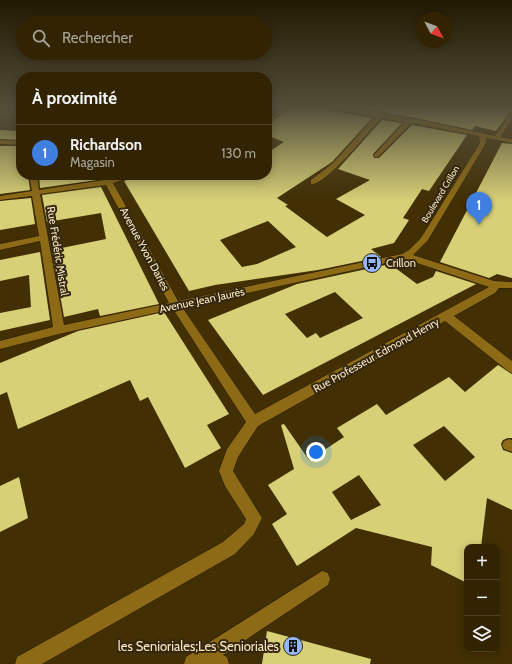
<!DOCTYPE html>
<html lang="fr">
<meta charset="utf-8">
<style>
:root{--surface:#322403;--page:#3a2c0d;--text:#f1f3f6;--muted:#a8a49a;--line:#4d4125;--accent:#1a73e8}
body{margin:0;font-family:Cabin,sans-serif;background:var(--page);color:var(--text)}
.controls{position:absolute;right:12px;bottom:12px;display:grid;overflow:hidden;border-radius:8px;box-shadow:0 2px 10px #0003}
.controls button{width:36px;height:36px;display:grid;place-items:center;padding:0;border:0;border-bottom:1px solid var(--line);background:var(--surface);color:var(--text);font:20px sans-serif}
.compass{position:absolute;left:416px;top:12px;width:36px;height:36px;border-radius:50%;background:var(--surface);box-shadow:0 2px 10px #0003;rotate:131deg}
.you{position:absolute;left:316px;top:452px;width:14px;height:14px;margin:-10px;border:3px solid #fff;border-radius:50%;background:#1a73e8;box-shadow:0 0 0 6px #1a73e833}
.badge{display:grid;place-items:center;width:26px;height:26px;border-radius:50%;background:var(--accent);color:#fff;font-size:13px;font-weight:700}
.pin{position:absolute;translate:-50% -33px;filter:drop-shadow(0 1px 2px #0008)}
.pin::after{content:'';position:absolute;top:21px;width:14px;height:12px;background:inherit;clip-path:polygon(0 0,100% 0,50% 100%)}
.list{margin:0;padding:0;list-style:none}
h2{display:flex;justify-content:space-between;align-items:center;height:52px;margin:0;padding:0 16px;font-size:17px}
h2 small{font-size:13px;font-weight:400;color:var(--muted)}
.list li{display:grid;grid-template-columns:26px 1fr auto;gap:12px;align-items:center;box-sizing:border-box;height:56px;padding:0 16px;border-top:1px solid var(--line)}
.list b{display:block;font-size:15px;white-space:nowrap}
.list p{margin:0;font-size:13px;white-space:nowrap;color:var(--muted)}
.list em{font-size:13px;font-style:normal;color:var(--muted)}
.icon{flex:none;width:22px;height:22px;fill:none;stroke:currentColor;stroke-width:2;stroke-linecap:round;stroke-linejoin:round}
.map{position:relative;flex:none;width:512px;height:664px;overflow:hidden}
.search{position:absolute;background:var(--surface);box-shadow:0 2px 10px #0003;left:16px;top:16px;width:256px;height:44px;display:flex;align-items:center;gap:10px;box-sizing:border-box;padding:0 14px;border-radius:22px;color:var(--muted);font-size:15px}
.panel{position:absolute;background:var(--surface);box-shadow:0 2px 10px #0003;left:16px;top:72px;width:256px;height:108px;border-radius:16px}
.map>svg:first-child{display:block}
.building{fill:#d7d077;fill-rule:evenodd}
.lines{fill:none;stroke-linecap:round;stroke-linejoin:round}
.minor-casing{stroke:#241902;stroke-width:1}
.minor{fill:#8d6a15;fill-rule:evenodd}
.labels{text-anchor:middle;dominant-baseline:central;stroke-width:4;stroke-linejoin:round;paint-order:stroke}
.far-street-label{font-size:9px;fill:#fae8c3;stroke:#33270f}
.street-label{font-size:11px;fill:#fae8c3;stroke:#33270f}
.poi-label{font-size:11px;fill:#fae8c3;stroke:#33270f;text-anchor:start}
.near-poi-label{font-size:13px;fill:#fae8c3;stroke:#33270f;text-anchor:end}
</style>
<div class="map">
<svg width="512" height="664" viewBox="0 0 512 664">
<rect width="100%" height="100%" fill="#423004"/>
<!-- building -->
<g class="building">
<path d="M292 108H316L372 118 332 162 277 198 288 205 285 206 327 237 365 215 336 199 370 180 338 169 382 120 402 123 373 154 374 158H379L412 125 467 135 429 191 422 189 403 218 409 220 394 243 371 249 381 257 318 270 215 285 189 291 124 181 140 175H267V153L284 142 267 135V125ZM268 221 296 247 257 264 242 267 220 240Z"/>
<path d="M358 108H512V112L509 113 496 131 475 126 472 130 410 117Z"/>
<path d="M0 130 21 131V140L0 139Z"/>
<path d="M502 143 512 144V278L497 274 489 278 440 262Z"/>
<path d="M0 146H21V175H28L30 190 0 194Z"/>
<path d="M39 175H95L97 180 40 188Z"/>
<path d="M101 187 159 304 100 316 98 309 64 317 52 250 106 239 101 213 47 222 42 195Z"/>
<path d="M31 198 35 224 0 230V201Z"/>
<path d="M40 252 50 320 0 331V313L31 307 29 275 0 281V260Z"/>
<path d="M390 264 417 284 433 277 436 271 476 284 263 395 208 320 297 284ZM335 292 363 318 320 338 316 333 307 338 285 314Z"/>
<path d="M164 312 229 414 207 425 221 448 185 468 148 397 140 401 130 380 18 429 7 392 0 395V363L78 331Z"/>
<path d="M498 365 512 374V438H508L503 440 501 444 503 450 512 453V510L487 498 481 547H467V583L431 565 432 547 356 528 297 566 272 524 287 514 268 485 294 469 281 425 284 424 309 460 344 437 337 428 377 404 386 415 449 377 465 392ZM444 426 475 457 445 481 413 445ZM359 475 381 505 351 520 332 492Z"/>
<path d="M19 477 28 518 0 532V486Z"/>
<path d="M267 631 371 659 370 664H262Z"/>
</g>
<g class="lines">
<defs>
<g id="minor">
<path d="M284 108H291L267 124V119Z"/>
<path d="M332 108H347L410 118 495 136 510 114 512 113V120L500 137 512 139V143L486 138V143L428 240 413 255 494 281 512 282V288H499L495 293 454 316 512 361V373L508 371 445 321 258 426 238 457 233 471 262 518 254 534 235 554 42 664H15L17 657 223 542 244 524 246 519 225 486 219 471 227 449 246 422 173 309 59 334 0 349V341L53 327 40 241 0 250V244L39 236 32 196 0 200V196L32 191 29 175H37L39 190 104 180 101 175H109L111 179 126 175H139L113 183 178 301 402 254 409 250 421 238 480 143 479 136 411 123 378 157H374V155L405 122 381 118C370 130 326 186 311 184V180L333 163 375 117ZM106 185 169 303 64 325 40 194ZM405 259 489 287 255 414 182 307Z"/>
<path d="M0 140 21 141V145L0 144Z"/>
<path d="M509 439 512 440V452L504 449 502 445 504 441Z"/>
<path d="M322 571 328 573 330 579 328 585 223 655 227 657 229 664H184L186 657Z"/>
</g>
</defs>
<!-- minor casing -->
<use href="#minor" class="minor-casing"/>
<!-- minor -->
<use href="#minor" class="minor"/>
</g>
<!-- sky -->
<linearGradient id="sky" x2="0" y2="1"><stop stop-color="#241a02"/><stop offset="0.54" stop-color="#544e3a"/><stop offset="1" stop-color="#544e3a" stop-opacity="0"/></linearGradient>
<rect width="512" height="201" fill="url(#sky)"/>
<!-- icons -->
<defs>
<symbol id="bus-disc" viewBox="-11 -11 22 22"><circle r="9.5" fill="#95b7fd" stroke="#33270f"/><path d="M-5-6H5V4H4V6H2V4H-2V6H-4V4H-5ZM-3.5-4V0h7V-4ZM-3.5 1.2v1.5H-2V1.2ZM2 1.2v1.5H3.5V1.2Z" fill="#111"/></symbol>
<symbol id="building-disc" viewBox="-11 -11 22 22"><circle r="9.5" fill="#95b7fd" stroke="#33270f"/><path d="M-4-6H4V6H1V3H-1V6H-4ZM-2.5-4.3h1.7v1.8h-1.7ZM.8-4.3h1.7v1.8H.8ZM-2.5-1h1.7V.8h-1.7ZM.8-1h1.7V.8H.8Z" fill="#111"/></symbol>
</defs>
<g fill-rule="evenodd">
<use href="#bus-disc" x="361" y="252" width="22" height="22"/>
<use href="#building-disc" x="282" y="635" width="22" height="22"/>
</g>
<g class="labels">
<!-- far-street labels -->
<g class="far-street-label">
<text transform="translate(440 194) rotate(-59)">Boulevard Crillon</text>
</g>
<!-- street labels -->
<g class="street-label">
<text transform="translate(145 249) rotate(62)">Avenue Yvon Daries</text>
<text transform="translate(58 251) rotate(81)">Rue Frédéric Mistral</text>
<text transform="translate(202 300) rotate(-12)">Avenue Jean Jaurès</text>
<text transform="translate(376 355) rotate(-29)">Rue Professeur Edmond Henry</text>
</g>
<!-- poi labels -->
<g class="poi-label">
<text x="386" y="263">Crillon</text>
</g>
<!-- near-poi labels -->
<g class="near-poi-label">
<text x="279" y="646">les Senioriales;Les Senioriales</text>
</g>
</g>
</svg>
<div class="controls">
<button>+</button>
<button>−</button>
<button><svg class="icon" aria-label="layers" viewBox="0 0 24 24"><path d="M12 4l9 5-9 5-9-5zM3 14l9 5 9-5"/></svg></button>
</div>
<svg class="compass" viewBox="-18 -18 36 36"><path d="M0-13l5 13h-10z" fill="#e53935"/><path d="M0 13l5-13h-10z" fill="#a8a49a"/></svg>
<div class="you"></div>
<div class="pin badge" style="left:479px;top:225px;background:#3f7fe0">1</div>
<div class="search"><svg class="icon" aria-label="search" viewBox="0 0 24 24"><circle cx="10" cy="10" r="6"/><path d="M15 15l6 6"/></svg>Rechercher</div>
<section class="panel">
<h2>À proximité<small></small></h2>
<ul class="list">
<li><span class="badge" style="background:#3f7fe0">1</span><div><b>Richardson</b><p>Magasin</p></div><em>130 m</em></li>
</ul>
</section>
</div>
